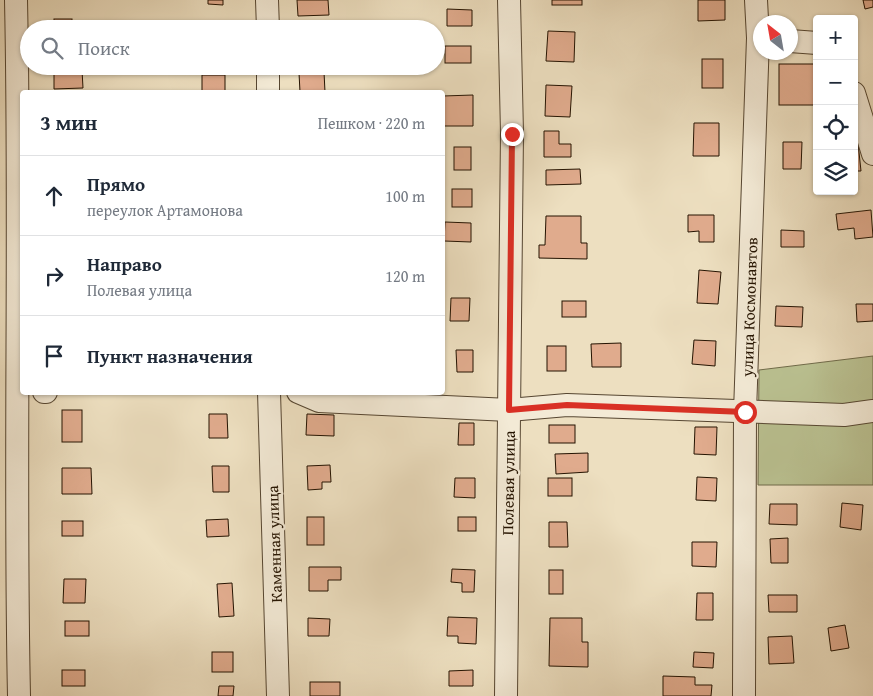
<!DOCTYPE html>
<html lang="ru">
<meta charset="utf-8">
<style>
:root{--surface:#fff;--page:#f6f6f7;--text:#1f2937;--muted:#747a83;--line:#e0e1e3}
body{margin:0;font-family:"Gentium Book Plus",serif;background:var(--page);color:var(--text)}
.controls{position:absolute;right:15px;top:15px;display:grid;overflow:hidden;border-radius:5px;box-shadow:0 1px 4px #0004}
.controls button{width:45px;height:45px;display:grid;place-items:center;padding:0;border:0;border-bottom:1px solid var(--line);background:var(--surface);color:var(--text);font:25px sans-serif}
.compass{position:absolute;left:753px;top:15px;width:45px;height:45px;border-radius:50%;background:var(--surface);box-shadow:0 1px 4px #0004;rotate:329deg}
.stop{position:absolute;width:15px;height:15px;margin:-11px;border:4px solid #d93025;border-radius:50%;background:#fff}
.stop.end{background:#d93025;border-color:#fff;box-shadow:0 1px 5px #0008}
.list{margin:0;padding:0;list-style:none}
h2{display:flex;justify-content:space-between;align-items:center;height:65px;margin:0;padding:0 20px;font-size:21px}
h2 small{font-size:16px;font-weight:400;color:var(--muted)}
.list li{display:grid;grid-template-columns:32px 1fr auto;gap:15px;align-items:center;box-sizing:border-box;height:80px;padding:0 20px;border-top:1px solid var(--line)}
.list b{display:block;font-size:19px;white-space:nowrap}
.list p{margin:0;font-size:16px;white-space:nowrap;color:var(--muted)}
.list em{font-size:16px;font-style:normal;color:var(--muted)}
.icon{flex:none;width:28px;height:28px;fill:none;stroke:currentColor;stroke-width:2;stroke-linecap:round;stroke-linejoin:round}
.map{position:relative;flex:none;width:873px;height:696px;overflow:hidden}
.search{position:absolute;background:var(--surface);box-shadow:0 1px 4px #0004;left:20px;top:20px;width:425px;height:55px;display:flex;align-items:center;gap:12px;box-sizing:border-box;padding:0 18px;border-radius:28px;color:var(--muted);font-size:19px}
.panel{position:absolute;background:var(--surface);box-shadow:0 1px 4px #0004;left:20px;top:90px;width:425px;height:305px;border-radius:5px}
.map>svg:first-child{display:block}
.green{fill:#bac191;stroke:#6f6a49}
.building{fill:#e0ab8d;stroke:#241301}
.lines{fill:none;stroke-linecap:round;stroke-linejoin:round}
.minor-casing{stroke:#564631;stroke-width:24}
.minor{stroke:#f3ead6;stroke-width:22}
.route{stroke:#d93025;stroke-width:6}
.labels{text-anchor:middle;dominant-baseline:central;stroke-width:4.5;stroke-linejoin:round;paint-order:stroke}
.street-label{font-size:16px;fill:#241301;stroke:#f3ead6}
</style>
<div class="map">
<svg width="873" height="696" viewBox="0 0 873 696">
<rect width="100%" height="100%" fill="#eddfc0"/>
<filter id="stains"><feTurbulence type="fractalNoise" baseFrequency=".004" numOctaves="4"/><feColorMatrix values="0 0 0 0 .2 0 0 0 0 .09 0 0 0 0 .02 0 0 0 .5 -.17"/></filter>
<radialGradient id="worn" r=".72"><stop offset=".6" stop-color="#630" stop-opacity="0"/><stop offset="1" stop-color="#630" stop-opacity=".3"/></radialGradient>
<!-- green -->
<path class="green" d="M873 356V485H758L759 370Z"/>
<!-- building -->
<g class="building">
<path d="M208 0H223V5L208 4Z"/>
<path d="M297 0H328L329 15 298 16Z"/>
<rect x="552" y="0" width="30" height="5"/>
<path d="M698 0H725V20L698 21Z"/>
<path d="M863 0H873V7L865 9Z"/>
<path d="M447 9 472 10V26H447Z"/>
<rect x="54" y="19" width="18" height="10"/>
<path d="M325 21V29H305V22Z"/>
<path d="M201 23 224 24 223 29H201Z"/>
<path d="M548 31 575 32 574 62 546 61Z"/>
<rect x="445" y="46" width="26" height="17"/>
<rect x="702" y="59" width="21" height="29"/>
<rect x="779" y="64" width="38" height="41"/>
<path d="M82 70 83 88 54 89V71Z"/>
<path d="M324 72 325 92H300L299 73Z"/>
<rect x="202" y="75" width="23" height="17"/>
<path d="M546 85 572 86 570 117 545 116Z"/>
<path d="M473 95V126H443V96Z"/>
<path d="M694 123H719V156H693Z"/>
<path d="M544 131H559V144H571V157H544Z"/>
<path d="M783 142H802L801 169H783Z"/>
<path d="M854 143H858L861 171H854Z"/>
<rect x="454" y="147" width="17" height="23"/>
<path d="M580 169 581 184 546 185V170Z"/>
<rect x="452" y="189" width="20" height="18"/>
<path d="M871 210 873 237 855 239 854 228 838 230 836 214Z"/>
<path d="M688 215H714V242H699V231L688 232Z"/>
<path d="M546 216H581V243H587V259L539 258V245H545Z"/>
<path d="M445 222 471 223V242L444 241Z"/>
<path d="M781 230 804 231V247H781Z"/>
<path d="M699 270 721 272 718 304 697 303Z"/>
<path d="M451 298H470L469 321H450Z"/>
<rect x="562" y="301" width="24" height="16"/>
<path d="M856 304H873V321L857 322Z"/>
<path d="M776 306 803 307 802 327 775 326Z"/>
<path d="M694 340 716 341 715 366 692 364Z"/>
<path d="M621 343V367H592L591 344Z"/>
<rect x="547" y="346" width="19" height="25"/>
<path d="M456 350H473V372H457Z"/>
<rect x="62" y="410" width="20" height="32"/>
<path d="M209 414H227L228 438H209Z"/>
<path d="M307 414 334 415V436L306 435Z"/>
<path d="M459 423H474V445H458Z"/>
<rect x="549" y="425" width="26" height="18"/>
<path d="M695 427H717L716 455 694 454Z"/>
<path d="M588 453V472L556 474 555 454Z"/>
<path d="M330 465 331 482H322V489L308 490 307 466Z"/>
<path d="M212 466H229V492H213Z"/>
<path d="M62 468H91L92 494H62Z"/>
<path d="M697 477 717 478 716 501 696 500Z"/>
<path d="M455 478H475V498L454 497Z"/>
<rect x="548" y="478" width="24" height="18"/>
<path d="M842 503 863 505 861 530 840 527Z"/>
<path d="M770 504H797V525L769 524Z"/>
<rect x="307" y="517" width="17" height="28"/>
<rect x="458" y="517" width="18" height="14"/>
<path d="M228 519 229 536 207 537 206 520Z"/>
<rect x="62" y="521" width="21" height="15"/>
<path d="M549 522H567L568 547H549Z"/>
<path d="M788 538V563H771L770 539Z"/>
<path d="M692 542H717L716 567 692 566Z"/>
<path d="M309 567H341V580H328V591H309Z"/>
<path d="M452 569 475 570 474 592H462V583L451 582Z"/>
<rect x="549" y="570" width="14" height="24"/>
<path d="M64 579H86L85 603H63Z"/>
<path d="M232 583 234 616 219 617 217 584Z"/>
<path d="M697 593H713V620H696Z"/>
<path d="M768 595H797V612H769Z"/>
<path d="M448 617 477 618 476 644 458 643V636H447Z"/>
<path d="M308 618 330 619 329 636H308Z"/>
<path d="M550 618H582V642H588V667L549 666Z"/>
<rect x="65" y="621" width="24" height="15"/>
<path d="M845 625 849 648 831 651 828 628Z"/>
<path d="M792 636 794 663 769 664 768 637Z"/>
<rect x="212" y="652" width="21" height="20"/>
<path d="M694 652 714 653 713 668 693 667Z"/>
<rect x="62" y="670" width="23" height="16"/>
<path d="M473 670V686H449V671Z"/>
<path d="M663 676 695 677V685H712L711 696H663Z"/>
<rect x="310" y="682" width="30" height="14"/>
<path d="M219 686H234L233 696H218Z"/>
</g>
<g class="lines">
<defs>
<g id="minor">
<path d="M16 0C21 232 14 464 19 696"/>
<path d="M267 0 268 29"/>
<path d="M790 41 817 43"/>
<path d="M268 66V92"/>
<path d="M854 93 873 154"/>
<path d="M44 392H46"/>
<path d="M269 392 278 696"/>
<path d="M298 392 319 401 509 410 567 405 844 415 873 411"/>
<path d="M506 696 512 133 509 0"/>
<path d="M744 696 745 412 758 38 756 0"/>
</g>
</defs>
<!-- minor casing -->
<use href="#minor" class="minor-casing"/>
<!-- minor -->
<use href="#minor" class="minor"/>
</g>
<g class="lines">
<!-- route -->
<path class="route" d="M512 134 509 410 567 405 745 412"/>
</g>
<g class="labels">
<!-- street labels -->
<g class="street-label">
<text transform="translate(749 307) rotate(-88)">улица Космонавтов</text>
<text transform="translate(508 483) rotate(-89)">Полевая улица</text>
<text transform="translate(274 544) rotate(-92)">Каменная улица</text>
</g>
</g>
<rect width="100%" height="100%" filter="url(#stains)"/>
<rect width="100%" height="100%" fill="url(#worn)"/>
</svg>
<div class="controls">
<button>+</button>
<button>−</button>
<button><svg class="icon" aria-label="locate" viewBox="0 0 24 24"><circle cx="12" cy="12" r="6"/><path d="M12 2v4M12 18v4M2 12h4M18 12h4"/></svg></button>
<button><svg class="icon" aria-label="layers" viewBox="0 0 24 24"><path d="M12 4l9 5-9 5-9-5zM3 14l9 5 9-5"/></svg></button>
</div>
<svg class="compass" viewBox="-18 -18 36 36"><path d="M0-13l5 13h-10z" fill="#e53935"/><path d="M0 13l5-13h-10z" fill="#747a83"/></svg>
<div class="stop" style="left:745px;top:412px"></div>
<div class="stop end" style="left:512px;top:134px"></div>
<div class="search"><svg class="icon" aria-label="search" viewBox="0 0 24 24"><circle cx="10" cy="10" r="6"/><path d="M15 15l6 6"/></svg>Поиск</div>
<section class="panel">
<h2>3 мин<small>Пешком · 220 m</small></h2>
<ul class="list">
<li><svg class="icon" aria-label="ahead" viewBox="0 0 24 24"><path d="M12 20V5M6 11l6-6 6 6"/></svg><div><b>Прямо</b><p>переулок Артамонова</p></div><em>100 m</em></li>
<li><svg class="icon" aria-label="right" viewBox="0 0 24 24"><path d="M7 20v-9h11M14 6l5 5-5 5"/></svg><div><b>Направо</b><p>Полевая улица</p></div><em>120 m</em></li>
<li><svg class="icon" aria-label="arrive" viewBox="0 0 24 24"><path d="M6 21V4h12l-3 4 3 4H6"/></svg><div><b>Пункт назначения</b></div></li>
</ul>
</section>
</div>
